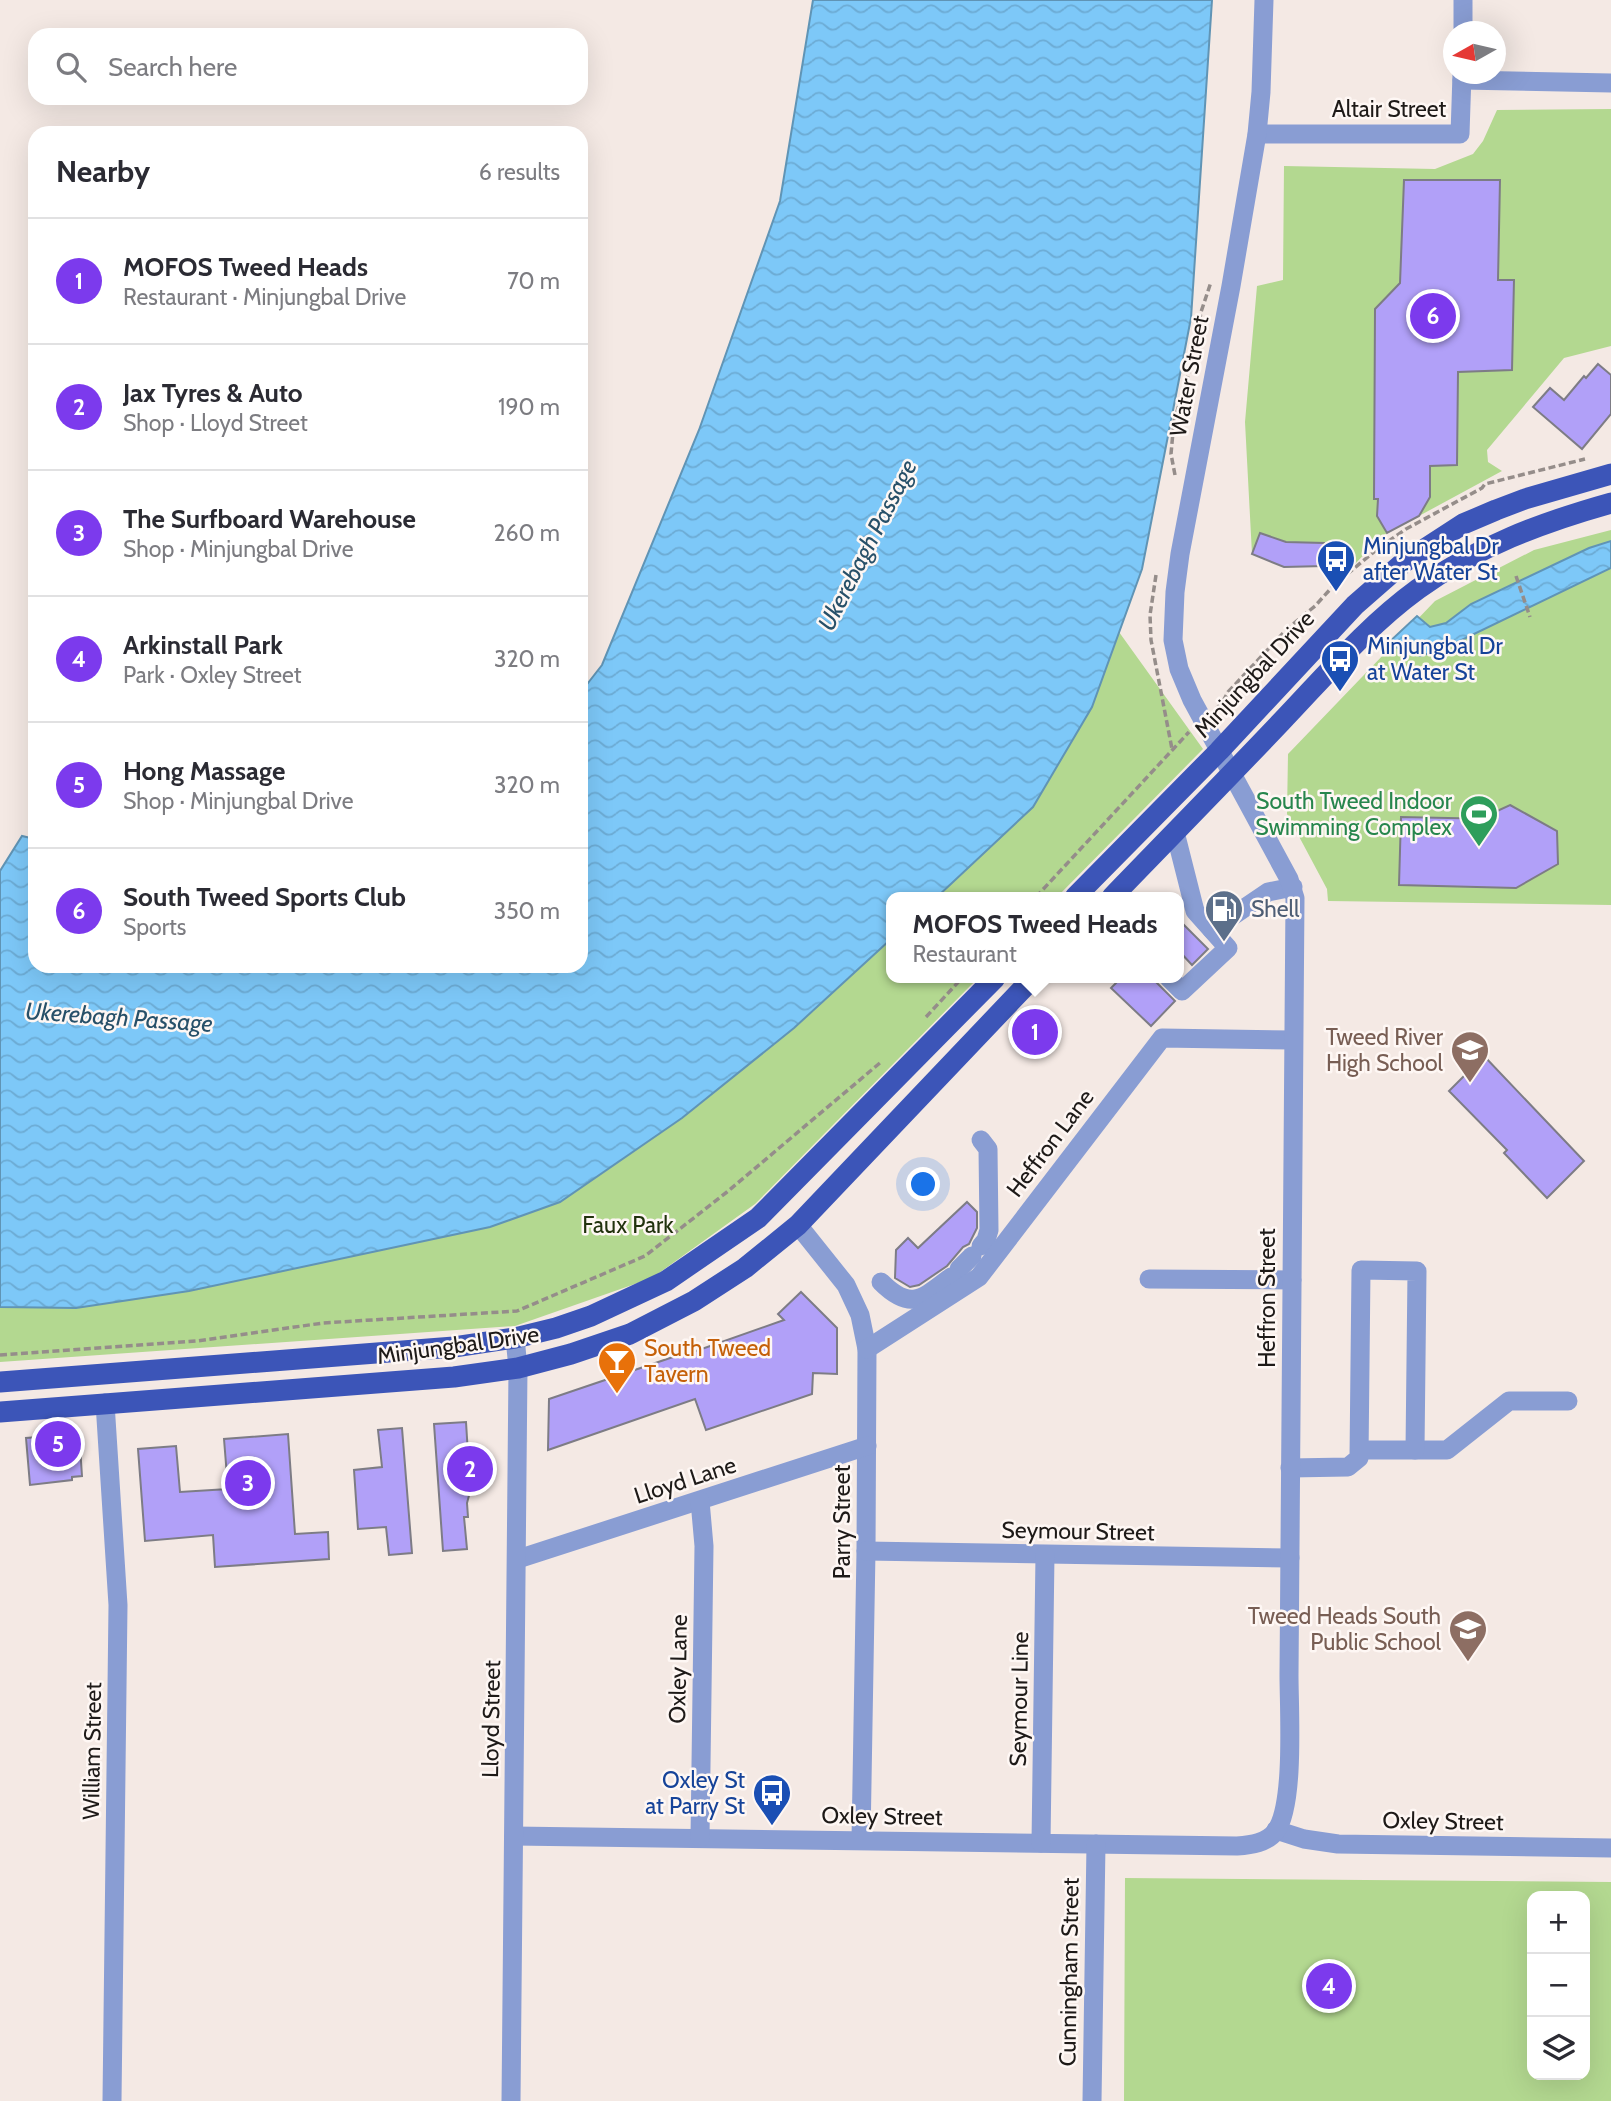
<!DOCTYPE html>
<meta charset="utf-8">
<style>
:root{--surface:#fff;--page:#f7f7f7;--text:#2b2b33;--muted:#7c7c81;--line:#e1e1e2;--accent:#7c3aed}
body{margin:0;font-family:Cabin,sans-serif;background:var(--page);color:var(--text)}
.controls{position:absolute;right:21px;bottom:21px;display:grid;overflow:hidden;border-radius:14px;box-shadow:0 7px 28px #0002}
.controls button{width:63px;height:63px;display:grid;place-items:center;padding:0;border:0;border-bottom:2px solid var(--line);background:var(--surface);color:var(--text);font:35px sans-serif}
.compass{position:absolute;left:1443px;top:21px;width:63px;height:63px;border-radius:50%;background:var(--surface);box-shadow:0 7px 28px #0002;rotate:262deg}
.you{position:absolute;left:924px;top:1185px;width:24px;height:24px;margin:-18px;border:5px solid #fff;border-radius:50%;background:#1a73e8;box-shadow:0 0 0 10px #1a73e833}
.badge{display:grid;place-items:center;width:46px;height:46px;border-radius:50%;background:var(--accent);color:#fff;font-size:23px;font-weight:700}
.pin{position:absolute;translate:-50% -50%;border:4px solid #fff;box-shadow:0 2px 7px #0006}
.popup{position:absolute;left:886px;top:892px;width:298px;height:91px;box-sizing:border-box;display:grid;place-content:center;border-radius:14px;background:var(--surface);filter:drop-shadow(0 2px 5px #0005);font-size:23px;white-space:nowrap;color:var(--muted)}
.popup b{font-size:26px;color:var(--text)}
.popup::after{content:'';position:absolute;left:50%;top:100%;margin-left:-14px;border:14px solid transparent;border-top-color:var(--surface)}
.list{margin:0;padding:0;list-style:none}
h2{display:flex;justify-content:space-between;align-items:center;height:91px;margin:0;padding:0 28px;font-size:30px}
h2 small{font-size:23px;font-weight:400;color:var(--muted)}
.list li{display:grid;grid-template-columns:46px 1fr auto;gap:21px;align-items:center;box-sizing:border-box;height:126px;padding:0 28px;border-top:2px solid var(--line)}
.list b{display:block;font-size:26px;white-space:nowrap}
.list p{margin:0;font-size:23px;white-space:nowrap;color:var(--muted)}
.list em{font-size:23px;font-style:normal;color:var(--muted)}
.icon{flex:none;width:38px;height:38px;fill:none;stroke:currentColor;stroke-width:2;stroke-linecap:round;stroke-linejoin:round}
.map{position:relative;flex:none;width:1611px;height:2101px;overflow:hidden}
.search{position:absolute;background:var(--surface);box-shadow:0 7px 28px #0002;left:28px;top:28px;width:560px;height:77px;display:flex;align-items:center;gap:18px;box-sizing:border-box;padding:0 24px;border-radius:21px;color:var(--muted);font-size:26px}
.panel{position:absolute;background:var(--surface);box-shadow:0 7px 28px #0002;left:28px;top:126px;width:560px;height:847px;border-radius:21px}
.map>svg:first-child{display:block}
.green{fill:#b3d890;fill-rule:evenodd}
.water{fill:url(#water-waves);stroke:#6094b5;stroke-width:2}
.building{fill:#b1a0f8;stroke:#7d7c85;stroke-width:2}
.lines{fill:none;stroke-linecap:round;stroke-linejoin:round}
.path{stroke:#958d8a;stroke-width:3.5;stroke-dasharray:7 3.5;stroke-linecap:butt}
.minor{stroke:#899dd3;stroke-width:19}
.major{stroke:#3c55b8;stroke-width:21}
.labels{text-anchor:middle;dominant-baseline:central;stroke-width:5;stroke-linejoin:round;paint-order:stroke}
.street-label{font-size:23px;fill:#1e1a18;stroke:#fef7f4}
.transit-label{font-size:23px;fill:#164399;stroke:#fef7f4;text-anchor:start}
.leisure-label{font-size:23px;fill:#27864d;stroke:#fef7f4;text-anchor:end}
.service-label{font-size:23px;fill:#4e5e75;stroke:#fef7f4;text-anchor:start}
.education-label{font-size:23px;fill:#785e54;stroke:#fef7f4;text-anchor:end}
.park-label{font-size:23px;fill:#21320d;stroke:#fef7f4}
.food-label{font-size:23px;fill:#c56008;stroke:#fef7f4;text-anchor:start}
.water-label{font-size:24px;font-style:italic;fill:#275069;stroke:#fef7f4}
</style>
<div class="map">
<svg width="1611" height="2101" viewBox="0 0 1611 2101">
<defs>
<pattern id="water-waves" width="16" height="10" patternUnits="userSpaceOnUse" patternTransform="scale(1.75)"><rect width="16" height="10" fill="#7dc8f8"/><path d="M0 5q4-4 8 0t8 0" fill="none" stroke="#6cabd4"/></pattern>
</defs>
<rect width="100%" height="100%" fill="#f4e9e4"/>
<!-- green -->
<g class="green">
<path d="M1611 109V346L1564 358 1487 450 1488 462 1502 471 1382 536 1353 566 1284 567 1252 554 1245 422 1257 286 1283 280 1284 166 1435 169 1473 154 1483 141 1497 110Z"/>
<path d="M1611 530V905L1328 901 1327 889 1287 814 1288 754 1435 601 1534 550Z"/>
<path d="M1119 632 1203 749 1057 897H937L1033 807 1092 707Z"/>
<path d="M891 939 892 978H978L755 1204 652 1278 515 1326 0 1362V1307L76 1308 189 1291 560 1202 682 1118 794 1028Z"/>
<path d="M1125 1878 1611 1882V2101H1124ZM1532 1896H1585V2075H1532Z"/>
</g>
<!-- water -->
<g class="water">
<path d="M813 0H1212L1191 318 1142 569 1092 707 1033 807 937 897H892L891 939 794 1028 682 1118 560 1202 490 1227 189 1291 76 1308 0 1307V871L22 836 35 839V966H581V692L602 665 699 430 780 201Z"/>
<path d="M1611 541V568L1443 649 1420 656 1387 644 1417 616 1430 627 1446 623 1471 604 1589 548Z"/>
</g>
<!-- building -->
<g class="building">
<path d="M1404 180H1500L1498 280H1514L1512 370 1458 372 1457 465 1430 466V497L1419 516 1387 533 1377 516 1378 499H1374L1375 309 1400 283Z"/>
<path d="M1598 364 1611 375V414L1582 449 1533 407 1550 388 1564 400 1584 376 1586 378Z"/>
<path d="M1260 533 1286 542 1324 543V566L1284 567 1252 554Z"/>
<path d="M1510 805 1557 831 1558 864 1516 888 1399 885 1401 817 1495 819V812Z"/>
<path d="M1179 920 1208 949 1192 965 1179 951Z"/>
<path d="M1121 978H1152L1175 1001 1151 1026 1111 988Z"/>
<path d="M1484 1056 1584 1161 1547 1198 1504 1153 1507 1150 1449 1091Z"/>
<path d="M967 1202 977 1212V1228L969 1244 963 1247 947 1266 919 1285 910 1287 895 1278 896 1250 908 1238 918 1248Z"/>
<path d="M801 1292 837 1328V1374L813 1373 812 1394 706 1430 695 1399 548 1450 549 1399 679 1355V1357L784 1320 778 1314Z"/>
<path d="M466 1422 468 1454 484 1452 486 1487 471 1488 467 1503 468 1517H464L467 1549 443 1551 434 1424Z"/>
<path d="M402 1428 412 1553 389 1555 386 1527 358 1529 354 1470 382 1467 378 1430Z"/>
<path d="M288 1434 295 1534 328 1532 329 1559 215 1567 213 1535 145 1541 138 1449 176 1446 180 1492 228 1489 224 1439Z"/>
<path d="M67 1435 80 1446 82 1476 72 1477V1480L30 1485 26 1438Z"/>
</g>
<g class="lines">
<!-- path -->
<g class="path">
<path d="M1175 475 1171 454 1174 421 1193 360 1201 312 1211 282"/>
<path d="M1156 575 1150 615 1151 640 1172 749"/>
<path d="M1516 576 1530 617"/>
<path d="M1216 709 1222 703 1228 692 1287 629 1315 606 1335 584 1380 547 1406 529 1482 488 1485 484 1585 459"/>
<path d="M1036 897 1189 732"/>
<path d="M926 1017 962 978"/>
<path d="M0 1355 197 1341 323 1323 517 1311 645 1256 727 1192 881 1062"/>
</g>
<!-- minor -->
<g class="minor">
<path d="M1463 32V0"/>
<path d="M1462 80 1611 83"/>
<path d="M1257 134H1460L1462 74"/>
<path d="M1212 930 1268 892 1293 887"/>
<path d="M1169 978 1182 991 1228 948 1195 911 1175 832"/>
<path d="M981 1140 988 1149 989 1230 986 1240 981 1246"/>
<path d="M798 1225 846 1285 860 1315 867 1349 866 1551 861 1840"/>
<path d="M959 1269 972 1256"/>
<path d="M1149 1279 1292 1280"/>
<path d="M881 1282C911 1312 923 1298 951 1277"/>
<path d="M867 1349 979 1277 1162 1038 1293 1040"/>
<path d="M105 1403 118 1605 112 2101"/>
<path d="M1415 1450H1447L1509 1401H1568"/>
<path d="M1290 1468 1348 1467 1359 1458 1361 1270 1417 1271 1415 1450H1359"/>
<path d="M866 1551 1290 1558"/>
<path d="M518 1559 867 1446"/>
<path d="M1276 1830 1304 1839 1338 1844 1611 1848"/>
<path d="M514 1836 1237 1846C1251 1845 1267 1843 1276 1831 1295 1804 1289 1710 1289 1675L1295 898 1289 879 1192 700 1179 669 1173 640 1175 592 1180 554 1231 286 1257 134 1261 92 1264 0"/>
<path d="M700 1838 704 1546 700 1501"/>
<path d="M1041 1843 1045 1555"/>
<path d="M511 2101 518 1368 515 1338"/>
<path d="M1092 2101 1096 1844"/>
</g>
<!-- major -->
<g class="major">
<path d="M1075 897 1219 751 1355 605 1403 563 1463 524 1496 510 1525 499 1611 474"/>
<path d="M1112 897C1168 839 1225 781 1281 722 1325 676 1367 626 1418 589 1476 547 1543 522 1611 503"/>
<path d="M0 1382 454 1347 515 1338 556 1328 591 1316 666 1281 758 1218 995 978"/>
<path d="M0 1412 454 1377 518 1368 571 1354 630 1334 694 1301 745 1268 798 1225 1033 978"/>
</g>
</g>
<!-- icons -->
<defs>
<symbol id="bus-pin" viewBox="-11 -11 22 30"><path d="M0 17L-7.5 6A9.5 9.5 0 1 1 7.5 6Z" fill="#1a4fb4" stroke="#fef7f4"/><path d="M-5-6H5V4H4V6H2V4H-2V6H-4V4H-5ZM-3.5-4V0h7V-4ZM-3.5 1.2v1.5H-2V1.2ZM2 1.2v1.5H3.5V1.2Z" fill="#fff"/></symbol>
<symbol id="stadium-pin" viewBox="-11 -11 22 30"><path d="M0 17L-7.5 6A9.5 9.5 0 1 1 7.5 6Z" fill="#2e9e5b" stroke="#fef7f4"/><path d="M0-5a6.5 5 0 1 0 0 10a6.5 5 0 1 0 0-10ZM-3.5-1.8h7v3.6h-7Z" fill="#fff"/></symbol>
<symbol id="fuel-pin" viewBox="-11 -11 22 30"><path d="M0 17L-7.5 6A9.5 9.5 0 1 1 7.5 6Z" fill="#5c6f8a" stroke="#fef7f4"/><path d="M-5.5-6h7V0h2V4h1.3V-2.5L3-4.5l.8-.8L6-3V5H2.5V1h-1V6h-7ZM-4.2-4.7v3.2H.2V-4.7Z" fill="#fff"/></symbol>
<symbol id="school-pin" viewBox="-11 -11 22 30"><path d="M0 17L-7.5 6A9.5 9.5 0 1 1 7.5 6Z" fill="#8d6e63" stroke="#fef7f4"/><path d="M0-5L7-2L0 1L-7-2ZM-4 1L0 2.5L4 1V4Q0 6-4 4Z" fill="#fff"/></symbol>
<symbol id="bar-pin" viewBox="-11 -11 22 30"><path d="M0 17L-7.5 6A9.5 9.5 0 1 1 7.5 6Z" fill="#e8710a" stroke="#fef7f4"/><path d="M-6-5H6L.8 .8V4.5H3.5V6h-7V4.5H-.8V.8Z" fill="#fff"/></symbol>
</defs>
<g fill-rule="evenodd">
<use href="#bus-pin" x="1314" y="537" width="44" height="60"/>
<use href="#bus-pin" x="1318" y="637" width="44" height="60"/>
<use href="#stadium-pin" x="1457" y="792" width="44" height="60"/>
<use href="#fuel-pin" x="1202" y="887" width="44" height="60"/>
<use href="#school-pin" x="1448" y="1028" width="44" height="60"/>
<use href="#bar-pin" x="595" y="1339" width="44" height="60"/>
<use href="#school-pin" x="1446" y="1607" width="44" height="60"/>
<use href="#bus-pin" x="750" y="1771" width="44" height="60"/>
</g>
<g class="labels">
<!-- street labels -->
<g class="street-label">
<text x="1389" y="109">Altair Street</text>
<text transform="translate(1189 376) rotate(-79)">Water Street</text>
<text transform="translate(1254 674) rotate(-47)">Minjungbal Drive</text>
<text transform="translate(1050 1143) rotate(-53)">Heffron Lane</text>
<text transform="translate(1267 1298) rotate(-90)">Heffron Street</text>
<text transform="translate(458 1345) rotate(-8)">Minjungbal Drive</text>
<text transform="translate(685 1480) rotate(-18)">Lloyd Lane</text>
<text transform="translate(842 1522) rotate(-90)">Parry Street</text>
<text transform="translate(1078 1531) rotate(1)">Seymour Street</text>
<text transform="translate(678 1669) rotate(-89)">Oxley Lane</text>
<text transform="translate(1019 1699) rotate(-89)">Seymour Line</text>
<text transform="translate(491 1719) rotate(-89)">Lloyd Street</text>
<text transform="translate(92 1751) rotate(-89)">William Street</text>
<text transform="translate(882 1816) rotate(1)">Oxley Street</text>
<text transform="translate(1443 1821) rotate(1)">Oxley Street</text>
<text transform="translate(1069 1972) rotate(-89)">Cunningham Street</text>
</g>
<!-- transit labels -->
<g class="transit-label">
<text x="1363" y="546">Minjungbal Dr<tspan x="1363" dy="26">after Water St</tspan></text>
<text x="1367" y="646">Minjungbal Dr<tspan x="1367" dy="26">at Water St</tspan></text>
<text x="745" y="1780" text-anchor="end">Oxley St<tspan x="745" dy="26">at Parry St</tspan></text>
</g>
<!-- leisure labels -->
<g class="leisure-label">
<text x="1452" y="801">South Tweed Indoor<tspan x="1452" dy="26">Swimming Complex</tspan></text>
</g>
<!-- service labels -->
<g class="service-label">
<text x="1251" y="909">Shell</text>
</g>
<!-- education labels -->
<g class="education-label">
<text x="1443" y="1037">Tweed River<tspan x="1443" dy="26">High School</tspan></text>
<text x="1441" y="1616">Tweed Heads South<tspan x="1441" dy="26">Public School</tspan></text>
</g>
<!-- park labels -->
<g class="park-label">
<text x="628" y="1225">Faux Park</text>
</g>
<!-- food labels -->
<g class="food-label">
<text x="644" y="1348">South Tweed<tspan x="644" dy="26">Tavern</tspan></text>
</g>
<!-- water labels -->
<g class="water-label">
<text transform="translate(867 545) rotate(-63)">Ukerebagh Passage</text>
<text transform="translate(119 1017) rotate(4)">Ukerebagh Passage</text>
</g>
</g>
</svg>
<div class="controls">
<button>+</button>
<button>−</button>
<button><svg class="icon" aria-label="layers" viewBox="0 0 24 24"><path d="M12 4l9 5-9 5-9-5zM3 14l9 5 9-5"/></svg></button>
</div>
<svg class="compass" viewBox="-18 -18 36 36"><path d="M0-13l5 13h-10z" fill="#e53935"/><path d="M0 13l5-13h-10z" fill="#7c7c81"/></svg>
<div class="you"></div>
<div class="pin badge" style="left:1035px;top:1032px">1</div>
<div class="popup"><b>MOFOS Tweed Heads</b>Restaurant</div>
<div class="pin badge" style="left:470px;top:1469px">2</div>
<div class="pin badge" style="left:248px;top:1483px">3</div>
<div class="pin badge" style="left:1329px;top:1986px">4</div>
<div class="pin badge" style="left:58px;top:1444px">5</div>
<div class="pin badge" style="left:1433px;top:316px">6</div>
<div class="search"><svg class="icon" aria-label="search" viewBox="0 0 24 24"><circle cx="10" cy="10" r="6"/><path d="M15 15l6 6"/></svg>Search here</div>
<section class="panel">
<h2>Nearby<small>6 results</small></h2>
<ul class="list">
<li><span class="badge">1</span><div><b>MOFOS Tweed Heads</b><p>Restaurant · Minjungbal Drive</p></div><em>70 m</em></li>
<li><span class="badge">2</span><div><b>Jax Tyres &amp; Auto</b><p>Shop · Lloyd Street</p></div><em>190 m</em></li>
<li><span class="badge">3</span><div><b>The Surfboard Warehouse</b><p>Shop · Minjungbal Drive</p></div><em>260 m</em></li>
<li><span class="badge">4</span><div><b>Arkinstall Park</b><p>Park · Oxley Street</p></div><em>320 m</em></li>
<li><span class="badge">5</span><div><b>Hong Massage</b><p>Shop · Minjungbal Drive</p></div><em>320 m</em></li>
<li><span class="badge">6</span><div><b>South Tweed Sports Club</b><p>Sports</p></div><em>350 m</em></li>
</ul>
</section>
</div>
